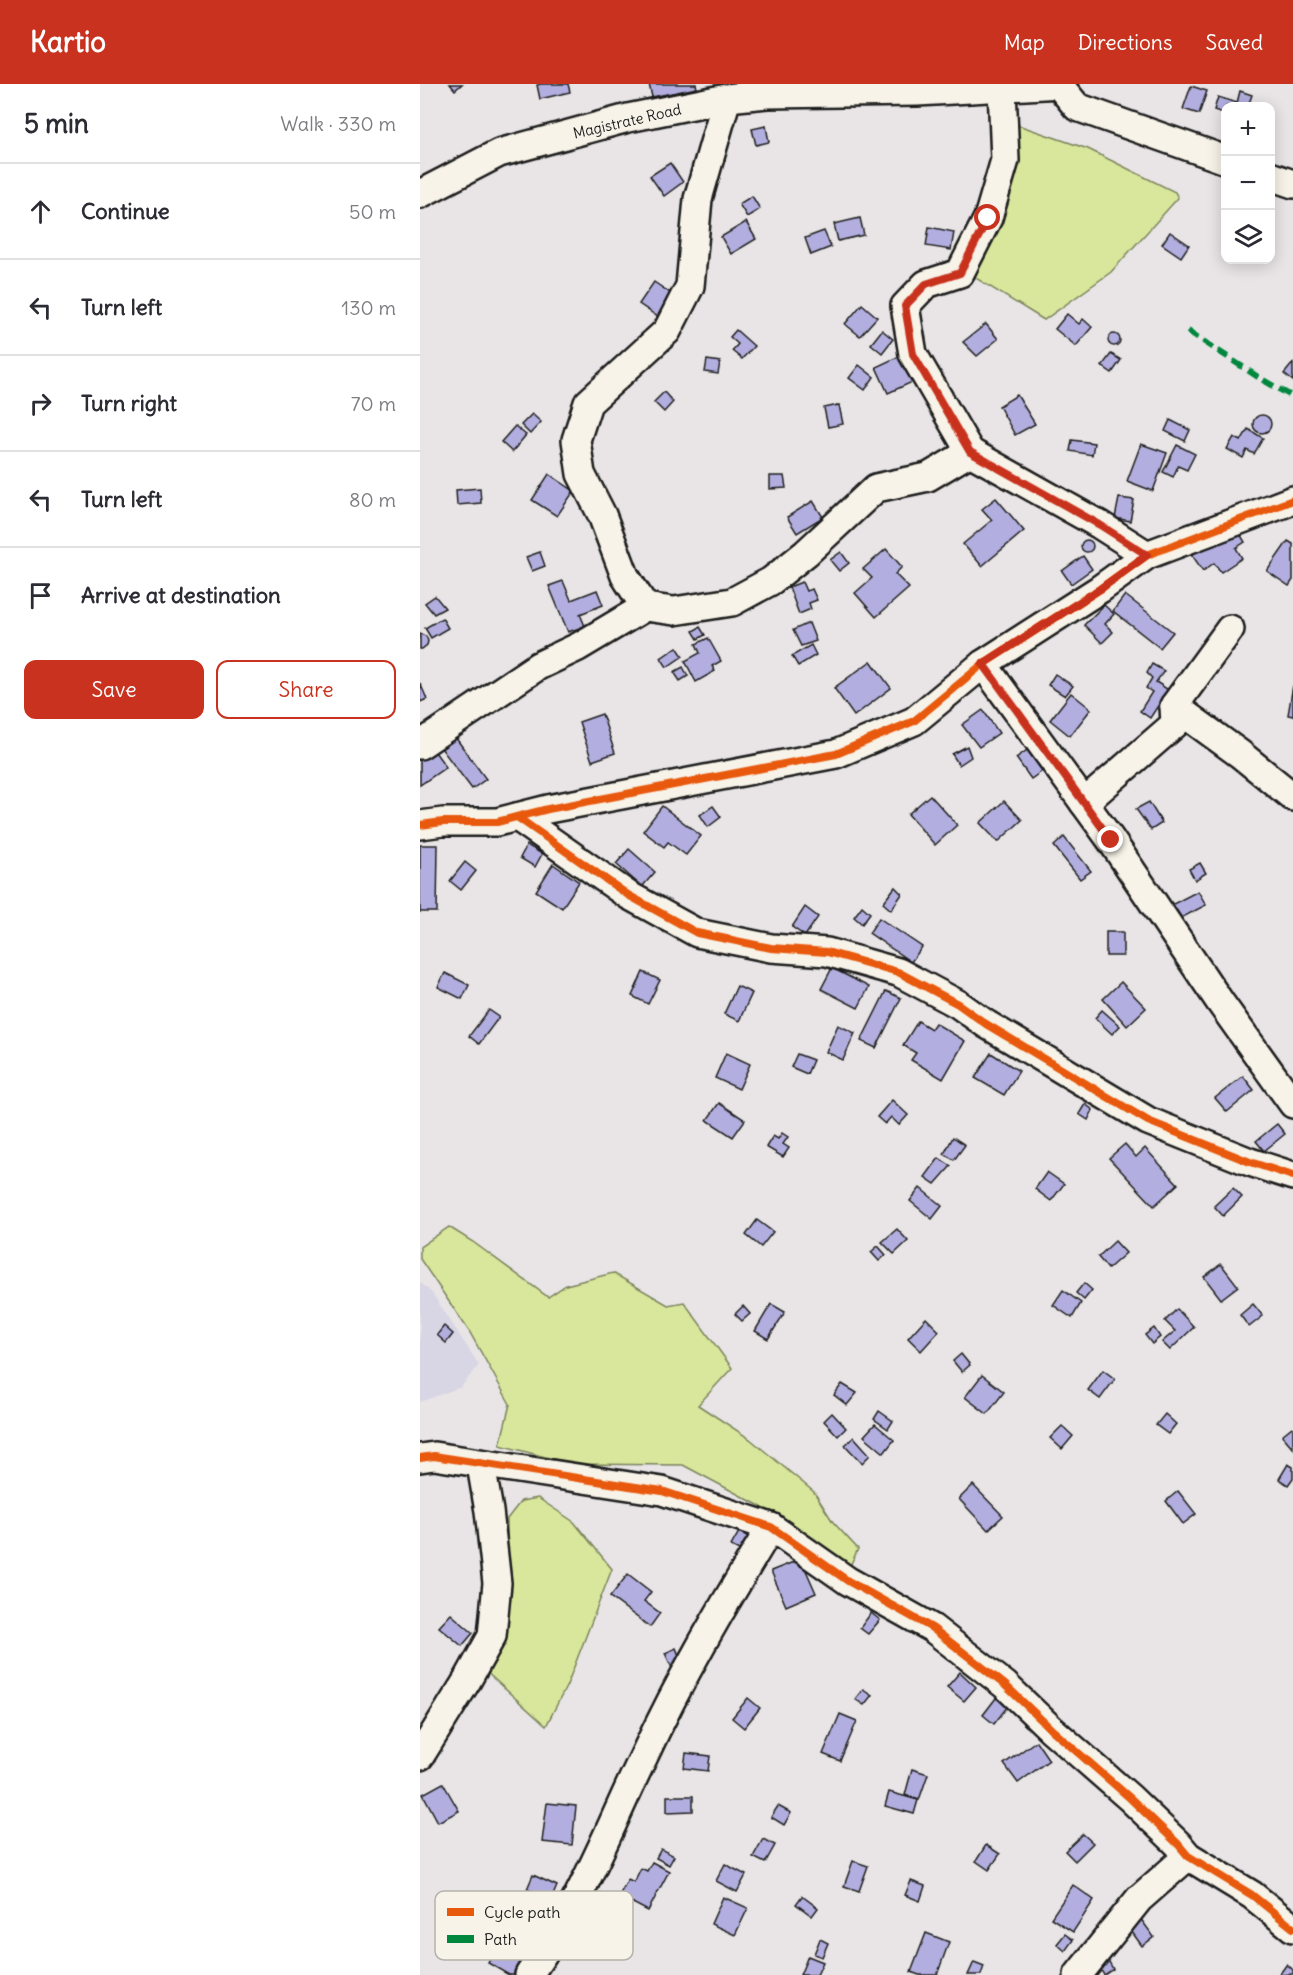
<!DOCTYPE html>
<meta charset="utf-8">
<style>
:root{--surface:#fff;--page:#f2f2f3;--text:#2b2b33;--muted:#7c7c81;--line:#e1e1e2;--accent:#c8321e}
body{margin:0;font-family:Delius,sans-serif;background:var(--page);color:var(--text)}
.controls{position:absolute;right:18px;top:18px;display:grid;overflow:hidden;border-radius:12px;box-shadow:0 3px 15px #0003}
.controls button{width:54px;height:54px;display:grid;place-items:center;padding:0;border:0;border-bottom:2px solid var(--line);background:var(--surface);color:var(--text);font:30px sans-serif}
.stop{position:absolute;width:18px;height:18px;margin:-14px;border:4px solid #c8321e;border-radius:50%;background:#fff}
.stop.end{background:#c8321e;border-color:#fff;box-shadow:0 2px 6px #0008}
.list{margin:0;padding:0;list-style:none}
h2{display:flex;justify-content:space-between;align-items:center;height:78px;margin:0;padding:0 24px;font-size:26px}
h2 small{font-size:20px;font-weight:400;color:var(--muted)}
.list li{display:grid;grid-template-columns:39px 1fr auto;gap:18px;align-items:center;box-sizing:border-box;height:96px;padding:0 24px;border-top:2px solid var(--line)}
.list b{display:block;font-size:22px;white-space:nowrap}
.list em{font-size:20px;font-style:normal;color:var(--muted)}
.actions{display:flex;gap:12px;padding:18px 24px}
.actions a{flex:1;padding:14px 0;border:2px solid var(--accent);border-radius:12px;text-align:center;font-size:21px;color:var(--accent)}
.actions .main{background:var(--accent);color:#fff}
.icon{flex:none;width:33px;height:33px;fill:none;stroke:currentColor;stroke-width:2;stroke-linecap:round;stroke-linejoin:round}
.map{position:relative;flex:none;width:873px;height:1891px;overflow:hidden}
header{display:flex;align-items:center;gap:36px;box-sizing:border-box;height:84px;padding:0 30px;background:var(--accent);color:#fff}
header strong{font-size:28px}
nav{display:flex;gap:33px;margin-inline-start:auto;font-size:21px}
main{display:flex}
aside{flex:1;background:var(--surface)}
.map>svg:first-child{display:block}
.built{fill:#d8d5e4}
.green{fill:#d8e79b;stroke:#7a825c;stroke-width:1.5}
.building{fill:#b2afe0;stroke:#1c1c1c;stroke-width:1.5}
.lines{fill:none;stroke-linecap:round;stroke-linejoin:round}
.minor-casing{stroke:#1c1c1c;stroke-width:32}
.minor{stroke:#f7f3e8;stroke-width:27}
.quiet{stroke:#00873e;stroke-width:6;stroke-dasharray:12 6;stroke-linecap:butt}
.cycleway-casing{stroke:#f7f3e8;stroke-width:11}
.cycleway{stroke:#e8590c;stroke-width:8}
.route{stroke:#c8321e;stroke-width:8}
.labels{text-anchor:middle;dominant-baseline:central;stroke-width:4.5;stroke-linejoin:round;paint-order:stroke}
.street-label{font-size:15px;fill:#1c1c1c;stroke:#f7f3e8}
.key{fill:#f7f3e8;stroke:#b5b2ab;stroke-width:1.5}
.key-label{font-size:16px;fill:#1c1c1c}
</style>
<header>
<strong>Kartio</strong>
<nav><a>Map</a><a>Directions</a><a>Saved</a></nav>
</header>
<main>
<aside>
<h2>5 min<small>Walk · 330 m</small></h2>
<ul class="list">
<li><svg class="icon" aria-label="ahead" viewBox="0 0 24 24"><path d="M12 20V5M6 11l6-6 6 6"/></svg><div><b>Continue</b></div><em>50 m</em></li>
<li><svg class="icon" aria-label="left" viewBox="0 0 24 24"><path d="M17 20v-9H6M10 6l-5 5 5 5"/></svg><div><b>Turn left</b></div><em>130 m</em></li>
<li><svg class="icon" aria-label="right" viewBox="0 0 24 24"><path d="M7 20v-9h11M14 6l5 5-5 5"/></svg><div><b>Turn right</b></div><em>70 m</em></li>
<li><svg class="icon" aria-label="left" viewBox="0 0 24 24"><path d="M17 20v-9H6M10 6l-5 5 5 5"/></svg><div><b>Turn left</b></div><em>80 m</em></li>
<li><svg class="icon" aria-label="arrive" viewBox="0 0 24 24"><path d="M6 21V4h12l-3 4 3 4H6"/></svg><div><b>Arrive at destination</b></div></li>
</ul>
<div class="actions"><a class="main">Save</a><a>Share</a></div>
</aside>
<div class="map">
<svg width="873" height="1891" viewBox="0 0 873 1891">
<rect width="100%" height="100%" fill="#e9e5e6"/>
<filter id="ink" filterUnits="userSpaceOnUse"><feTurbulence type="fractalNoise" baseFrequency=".0167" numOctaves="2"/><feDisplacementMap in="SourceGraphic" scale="12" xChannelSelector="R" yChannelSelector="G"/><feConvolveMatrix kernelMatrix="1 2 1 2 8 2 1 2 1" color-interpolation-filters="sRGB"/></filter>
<g filter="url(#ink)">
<!-- built -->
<path class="built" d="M0 1198 12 1209 59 1281 41 1303 0 1318Z"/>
<!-- green -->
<g class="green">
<path d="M592 39 668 65 755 108 758 114 691 188 624 236 546 188Z"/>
<path d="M29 1143 53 1158 128 1213 146 1201 193 1189 248 1221 264 1218 312 1284 278 1321 330 1355 394 1408 413 1438 438 1465 428 1486 340 1422 263 1381 152 1380 80 1361 90 1320 49 1247 0 1175V1163Z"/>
<path d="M118 1414 154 1438 192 1485 147 1601 126 1642 64 1586 81 1551 88 1526 87 1435 101 1417Z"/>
</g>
<!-- building -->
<g class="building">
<path d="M30 0H42L35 6Z"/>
<path d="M121 0H148L150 8 120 15 117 1Z"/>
<path d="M229 0H276L277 4 232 13Z"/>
<path d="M771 2 787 7 779 30 763 25Z"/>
<path d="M820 7 832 11 828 22H806V30L794 26 798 13 817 19Z"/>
<path d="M346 42 349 58 336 61 332 45Z"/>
<path d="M250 79 263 98 244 112 230 92Z"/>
<path d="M332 112 340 125 327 133 319 120Z"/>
<path d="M440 134 444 151 418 157 414 140Z"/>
<path d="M326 138 336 155 311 170 301 153Z"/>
<path d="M509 143 534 148 531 166 506 162Z"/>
<path d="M404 147 411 163 391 171 385 154Z"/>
<path d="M750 148 769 161 761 173 742 160Z"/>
<path d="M234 198 256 213 241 235 219 220Z"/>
<path d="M442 220 457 233 440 252 425 240Z"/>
<path d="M647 230 659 240 663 235 672 243 656 262 635 245Z"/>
<path d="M566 240 578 255 557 272 543 258Z"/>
<path d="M316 246 334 262 322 275 312 267 318 260 310 253Z"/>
<path d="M462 246 473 255 462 269 451 260Z"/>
<circle cx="694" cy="256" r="6"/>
<path d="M486 269 499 295 468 309 456 283Z"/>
<path d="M691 270 701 276 692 289 682 282Z"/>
<path d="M287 276 300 278 298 290 285 288Z"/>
<path d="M873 279V297L864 290Z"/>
<path d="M439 281 454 293 445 306 429 294Z"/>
<path d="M244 308 253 318 244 328 234 318Z"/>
<path d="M597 311 615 340 595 351 579 322Z"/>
<path d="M419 321 423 340 408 343 404 324Z"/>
<path d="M112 330 121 338 110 350 101 341Z"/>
<circle cx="842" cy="340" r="9"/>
<path d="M750 336 770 346 765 357 745 347Z"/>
<path d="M95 342 106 351 92 368 81 358Z"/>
<path d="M828 345 843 354 834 370 827 366 823 374 807 365 814 353 821 357Z"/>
<path d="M652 356 674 359 672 371 650 367Z"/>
<path d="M721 360 747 369 733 407 707 397Z"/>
<path d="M757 361 775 370 767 386 758 382 753 393 743 388Z"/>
<path d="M129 390 154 407 137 432 112 416Z"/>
<path d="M350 392H364L366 404 350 405Z"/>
<path d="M60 404 61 419 37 421 36 406Z"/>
<path d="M576 414 604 447 562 482 543 460 572 436 562 425Z"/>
<path d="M699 414 714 416 710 437 695 434Z"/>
<path d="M393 417 403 433 377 449 367 433Z"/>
<path d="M815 442 825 458 816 464 822 474 801 488 794 479 783 487 772 471Z"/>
<circle cx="667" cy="462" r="6"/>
<path d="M868 457 873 460V496L869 502 847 487Z"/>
<path d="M466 465 482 483 475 490 489 504 456 533 435 509 452 494 443 485Z"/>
<path d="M120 468 125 482 112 487 106 473Z"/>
<path d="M421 468 429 479 419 487 410 476Z"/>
<path d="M663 472 672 485 651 500 642 487Z"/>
<path d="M143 497 151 516 177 506 183 521 160 530 165 542 148 548 129 502Z"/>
<path d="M382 498 386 507 392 505 397 516 389 519 391 525 379 530 369 503Z"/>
<path d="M705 511 753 548 740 564 693 527Z"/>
<path d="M15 512 25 524 14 530 5 519Z"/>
<path d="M684 521 694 530 685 540 693 548 682 559 664 541Z"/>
<path d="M22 534 28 544 11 554 5 544Z"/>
<path d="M389 539 396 557 381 562 373 546Z"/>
<path d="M280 543 285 551 278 555 273 547Z"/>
<path d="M0 550 6 552 8 557 7 561 2 565H0Z"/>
<path d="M288 554 301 577 292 582 295 587 276 598 265 577 280 569 276 560Z"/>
<path d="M391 561 396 571 378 582 372 572Z"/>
<path d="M257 563 263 572 247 583 241 574Z"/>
<path d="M451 577 471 604 434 632 414 604Z"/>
<path d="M732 580 744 587 736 598 753 609 746 620 741 617 730 634 720 627 732 608 726 604 732 594 727 589Z"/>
<path d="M263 583 268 592 260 597 254 588Z"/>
<path d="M635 590 653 602 645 612 628 601Z"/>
<path d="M0 599 7 615 0 618Z"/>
<path d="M873 601V632L868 631Z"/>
<path d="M651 609 671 625 650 652 630 636Z"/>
<path d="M563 626 579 649 559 663 542 641Z"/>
<path d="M182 630 195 669 172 677 159 638Z"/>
<path d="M35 653 66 695 52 705 21 664Z"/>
<path d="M10 661 26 683 0 701V668Z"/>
<path d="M547 662 551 673 539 681 532 670Z"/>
<path d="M610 664 625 685 611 695 596 674Z"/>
<path d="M510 711 537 741 515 761 488 730Z"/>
<path d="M584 717 602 736 578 758 560 739Z"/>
<path d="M729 718 742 739 731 746 716 725Z"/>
<path d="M242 722 281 752 266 771 248 758 244 763 223 747Z"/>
<path d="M293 722 301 733 288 743 280 731Z"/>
<path d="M644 753 671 787 660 795 634 762Z"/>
<path d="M0 761H18L17 828H0Z"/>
<path d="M107 761 122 770 115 783 100 774Z"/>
<path d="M209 765 235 788 222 803 196 780Z"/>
<path d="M45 778 56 787 41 806 30 797Z"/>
<path d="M780 779 786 789 775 796 769 785Z"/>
<path d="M133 780 159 798 142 824 116 807Z"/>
<path d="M475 803 482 810 471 826 463 819Z"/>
<path d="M778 807 786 821 761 834 753 820Z"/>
<path d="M442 822 450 829 442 840 434 833Z"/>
<path d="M385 823 398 833 385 852 372 843Z"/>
<path d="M459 834 502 863 491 878 449 849Z"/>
<rect x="686" y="848" width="17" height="24"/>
<path d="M412 884 449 903 438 924 401 905Z"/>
<path d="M223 888 240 896 228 920 212 912Z"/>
<path d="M25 889 49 901 42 915 18 903Z"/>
<path d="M701 898 726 924 707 942 683 915Z"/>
<path d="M317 902 332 909 319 937 304 930Z"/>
<path d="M466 907 481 914 456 964 441 957Z"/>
<path d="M69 926 79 933 59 960 49 952Z"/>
<path d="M682 926 700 942 692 950 675 934Z"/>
<path d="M498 937 511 945 515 939 545 957 523 995 491 976 496 969 483 961Z"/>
<path d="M418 941 435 949 423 976 406 968Z"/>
<path d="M306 969 330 980 319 1005 295 994Z"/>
<path d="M571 969 599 987 584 1011 555 994Z"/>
<path d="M377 970 393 976 387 990 371 983Z"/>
<path d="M823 992 834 1006 807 1028 795 1014Z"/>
<path d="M472 1016 488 1031 479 1041 471 1033 465 1040 457 1033Z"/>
<path d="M299 1019 325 1036 313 1053 287 1036Z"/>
<path d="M665 1020 673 1026 668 1036 659 1030Z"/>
<path d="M857 1040 865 1050 844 1067 836 1057Z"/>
<path d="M362 1049 368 1053 363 1060 369 1064 363 1073 346 1063 353 1052 358 1055Z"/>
<path d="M533 1053 545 1061 534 1076 524 1070Z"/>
<path d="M705 1060 716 1073 725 1064 758 1100 734 1122 689 1074Z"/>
<path d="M519 1074 531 1082 515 1100 505 1093Z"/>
<path d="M627 1088 644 1100 631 1117 615 1105Z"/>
<path d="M500 1104 522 1122 512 1135 490 1117Z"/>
<path d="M813 1104 822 1113 803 1132 794 1122Z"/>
<path d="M337 1136 353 1148 341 1163 326 1151Z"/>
<path d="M477 1145 488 1157 474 1170 462 1158Z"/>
<path d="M695 1157 706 1169 688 1185 678 1173Z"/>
<path d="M458 1162 466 1171 459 1177 451 1168Z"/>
<path d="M801 1180 818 1202 801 1215 784 1193Z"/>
<path d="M664 1199 672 1206 664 1216 656 1209Z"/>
<path d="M643 1206 661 1219 652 1234 633 1221Z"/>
<path d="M351 1220 365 1228 348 1255 335 1247Z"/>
<path d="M833 1220 843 1232 829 1243 820 1231Z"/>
<path d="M323 1222 330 1230 322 1237 315 1230Z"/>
<path d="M757 1225 774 1243 750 1266 742 1258 755 1247 745 1237Z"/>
<path d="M506 1234 519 1247 501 1267 488 1254Z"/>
<path d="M24 1242 33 1250 26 1259 17 1251Z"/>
<path d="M734 1244 740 1253 732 1260 725 1251Z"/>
<path d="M541 1270 550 1281 542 1288 533 1277Z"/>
<path d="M683 1286 695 1295 680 1315 668 1306Z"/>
<path d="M562 1291 584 1308 567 1330 545 1313Z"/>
<path d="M422 1300 437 1309 427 1321 414 1311Z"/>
<path d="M459 1327 473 1337 468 1345 454 1335Z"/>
<path d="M412 1329 426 1344 418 1352 404 1337Z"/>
<path d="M745 1330 756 1340 748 1350 736 1341Z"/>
<path d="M455 1340 474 1356 464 1369 444 1352Z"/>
<path d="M642 1342 653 1352 642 1365 630 1354Z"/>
<path d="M872 1343 873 1344V1364L862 1351Z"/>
<path d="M434 1353 450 1371 442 1379 425 1361Z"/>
<path d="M868 1380 873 1383V1394L868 1401 859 1395Z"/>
<path d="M553 1401 583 1432 568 1446 539 1415Z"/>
<path d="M758 1407 776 1430 763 1440 746 1417Z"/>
<path d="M319 1448 331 1454 323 1468 311 1462Z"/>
<path d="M381 1475 396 1509 366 1522 351 1487Z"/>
<path d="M208 1490 231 1508 224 1517 240 1529 230 1543 190 1513Z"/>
<path d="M451 1529 460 1536 448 1550 440 1544Z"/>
<path d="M31 1530 53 1549 42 1562 19 1543Z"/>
<path d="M256 1564 262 1579 252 1584 245 1569Z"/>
<path d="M540 1588 556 1603 544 1617 527 1603Z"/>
<path d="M443 1605 452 1611 444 1621 435 1615Z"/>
<path d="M328 1614 340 1624 324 1644 312 1634Z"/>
<path d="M576 1614 588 1622 574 1640 563 1631Z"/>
<path d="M420 1630 437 1637 420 1677 403 1670Z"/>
<path d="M616 1657 629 1676 598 1699 584 1680Z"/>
<path d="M266 1669 290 1672 288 1687 264 1684Z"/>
<path d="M492 1685 508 1690 499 1716 485 1711Z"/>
<path d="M23 1699 39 1727 18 1738 3 1710Z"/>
<path d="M469 1708 498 1716 494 1730 465 1722Z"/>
<path d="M247 1712H273V1727L247 1728Z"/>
<path d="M127 1719 156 1722 152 1761 122 1758Z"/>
<path d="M358 1722 371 1729 364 1741 351 1733Z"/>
<path d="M663 1750 673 1759 655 1777 645 1767Z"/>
<path d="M343 1755 355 1761 345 1779 333 1773Z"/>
<path d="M566 1761 580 1770 569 1786 556 1777Z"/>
<path d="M241 1765 254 1772 249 1781 236 1774Z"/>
<path d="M433 1777 448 1782 439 1807 424 1802Z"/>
<path d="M232 1778 249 1787 228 1827 199 1812 208 1795 214 1798 221 1784 227 1787Z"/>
<path d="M305 1780 326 1791 317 1808 296 1797Z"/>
<path d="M113 1791 137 1802 131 1816 107 1805Z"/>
<path d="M491 1797 505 1802 500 1817 485 1811Z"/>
<path d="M653 1801 674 1816 653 1848 631 1834Z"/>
<path d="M382 1812 398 1824 392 1832 376 1820Z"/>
<path d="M303 1813 328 1824 315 1851 291 1840Z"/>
<path d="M720 1834 734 1853 722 1862 709 1844Z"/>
<path d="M506 1849 529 1858 517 1891H499L491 1888Z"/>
<path d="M645 1850 653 1856 645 1867 637 1860Z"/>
<path d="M82 1854 108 1868 95 1891H89L68 1879Z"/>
<path d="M400 1855 408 1859 402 1873 394 1870Z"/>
<path d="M388 1872 403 1878 397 1891H380Z"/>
<path d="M688 1876 693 1885 684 1891 678 1882Z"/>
<path d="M554 1878 564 1882 561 1891H548Z"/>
<path d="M867 1880 873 1886V1890L859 1891Z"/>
</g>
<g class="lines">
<defs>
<g id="minor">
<path d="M639 1 657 23 806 76"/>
<path d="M850 92 873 100"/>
<path d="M0 110 79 69 208 34 307 14 347 10 497 8 641 0"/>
<path d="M550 368 493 270 485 222 506 200 540 189 568 134 585 76 582 4"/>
<path d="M225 523 205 492 182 431 161 390 156 356 168 319 247 247 270 202 278 115 307 14"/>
<path d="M563 580 691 756 800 918 873 1020"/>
<path d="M754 622 820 670 873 713"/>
<path d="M0 661 118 582 158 563 225 523 254 527 312 518 351 497 386 469 456 404 508 393 550 368 680 441 727 471"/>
<path d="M664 719 755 640 754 622 810 545"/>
<path d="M97 733 208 811 277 849 351 864 407 868 478 888 538 920 566 940 728 1037 830 1078 873 1092"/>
<path d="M0 741 23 738H77L128 725 416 670 494 637 563 580 680 505 727 471 873 416"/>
<path d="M0 1374 14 1372 242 1407 351 1443 428 1497 512 1544 585 1601 631 1645 710 1714 758 1760 768 1772 832 1811 873 1844"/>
<path d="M0 1672 48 1595 72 1552 77 1499 69 1427 61 1381"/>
<path d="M109 1891C121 1872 135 1853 146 1834 176 1782 197 1727 223 1674 260 1594 305 1518 351 1443"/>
<path d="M658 1891 719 1815 768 1772"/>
</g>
</defs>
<!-- minor casing -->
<use href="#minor" class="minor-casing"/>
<!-- minor -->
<use href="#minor" class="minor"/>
<!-- quiet -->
<path class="quiet" d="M768 247 838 293 873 313"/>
<defs>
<g id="cycleway">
<path d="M97 733 208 811 277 849 351 864 407 868 478 888 538 920 566 940 728 1037 830 1078 873 1092"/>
<path d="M0 741 23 738H77L128 725 416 670 494 637 563 580 680 505 727 471 873 416"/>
<path d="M0 1374 14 1372 242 1407 351 1443 428 1497 512 1544 585 1601 631 1645 710 1714 758 1760 768 1772 832 1811 873 1844"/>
</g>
</defs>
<!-- cycleway casing -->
<use href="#cycleway" class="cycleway-casing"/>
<!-- cycleway -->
<use href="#cycleway" class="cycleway"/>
</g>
</g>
<g class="lines" filter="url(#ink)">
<!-- route -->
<path class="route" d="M568 134 540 189 506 200 485 222 493 270 550 368 680 441 727 471 680 505 563 580 691 756"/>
</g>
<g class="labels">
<!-- street labels -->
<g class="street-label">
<text transform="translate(207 37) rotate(-13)">Magistrate Road</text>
</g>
</g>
<!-- legend -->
<rect x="15" y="1807" width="198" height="69" rx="9" class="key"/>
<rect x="27" y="1824" width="27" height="8" fill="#e8590c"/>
<rect x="27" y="1851" width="27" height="8" fill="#00873e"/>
<g class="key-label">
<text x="64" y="1834">Cycle path</text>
<text x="64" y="1861">Path</text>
</g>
</svg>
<div class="controls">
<button>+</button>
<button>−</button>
<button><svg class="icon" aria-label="layers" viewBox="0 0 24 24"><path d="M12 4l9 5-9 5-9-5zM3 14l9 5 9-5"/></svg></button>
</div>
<div class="stop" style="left:568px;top:134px"></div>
<div class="stop end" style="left:691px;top:756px"></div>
</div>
</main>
